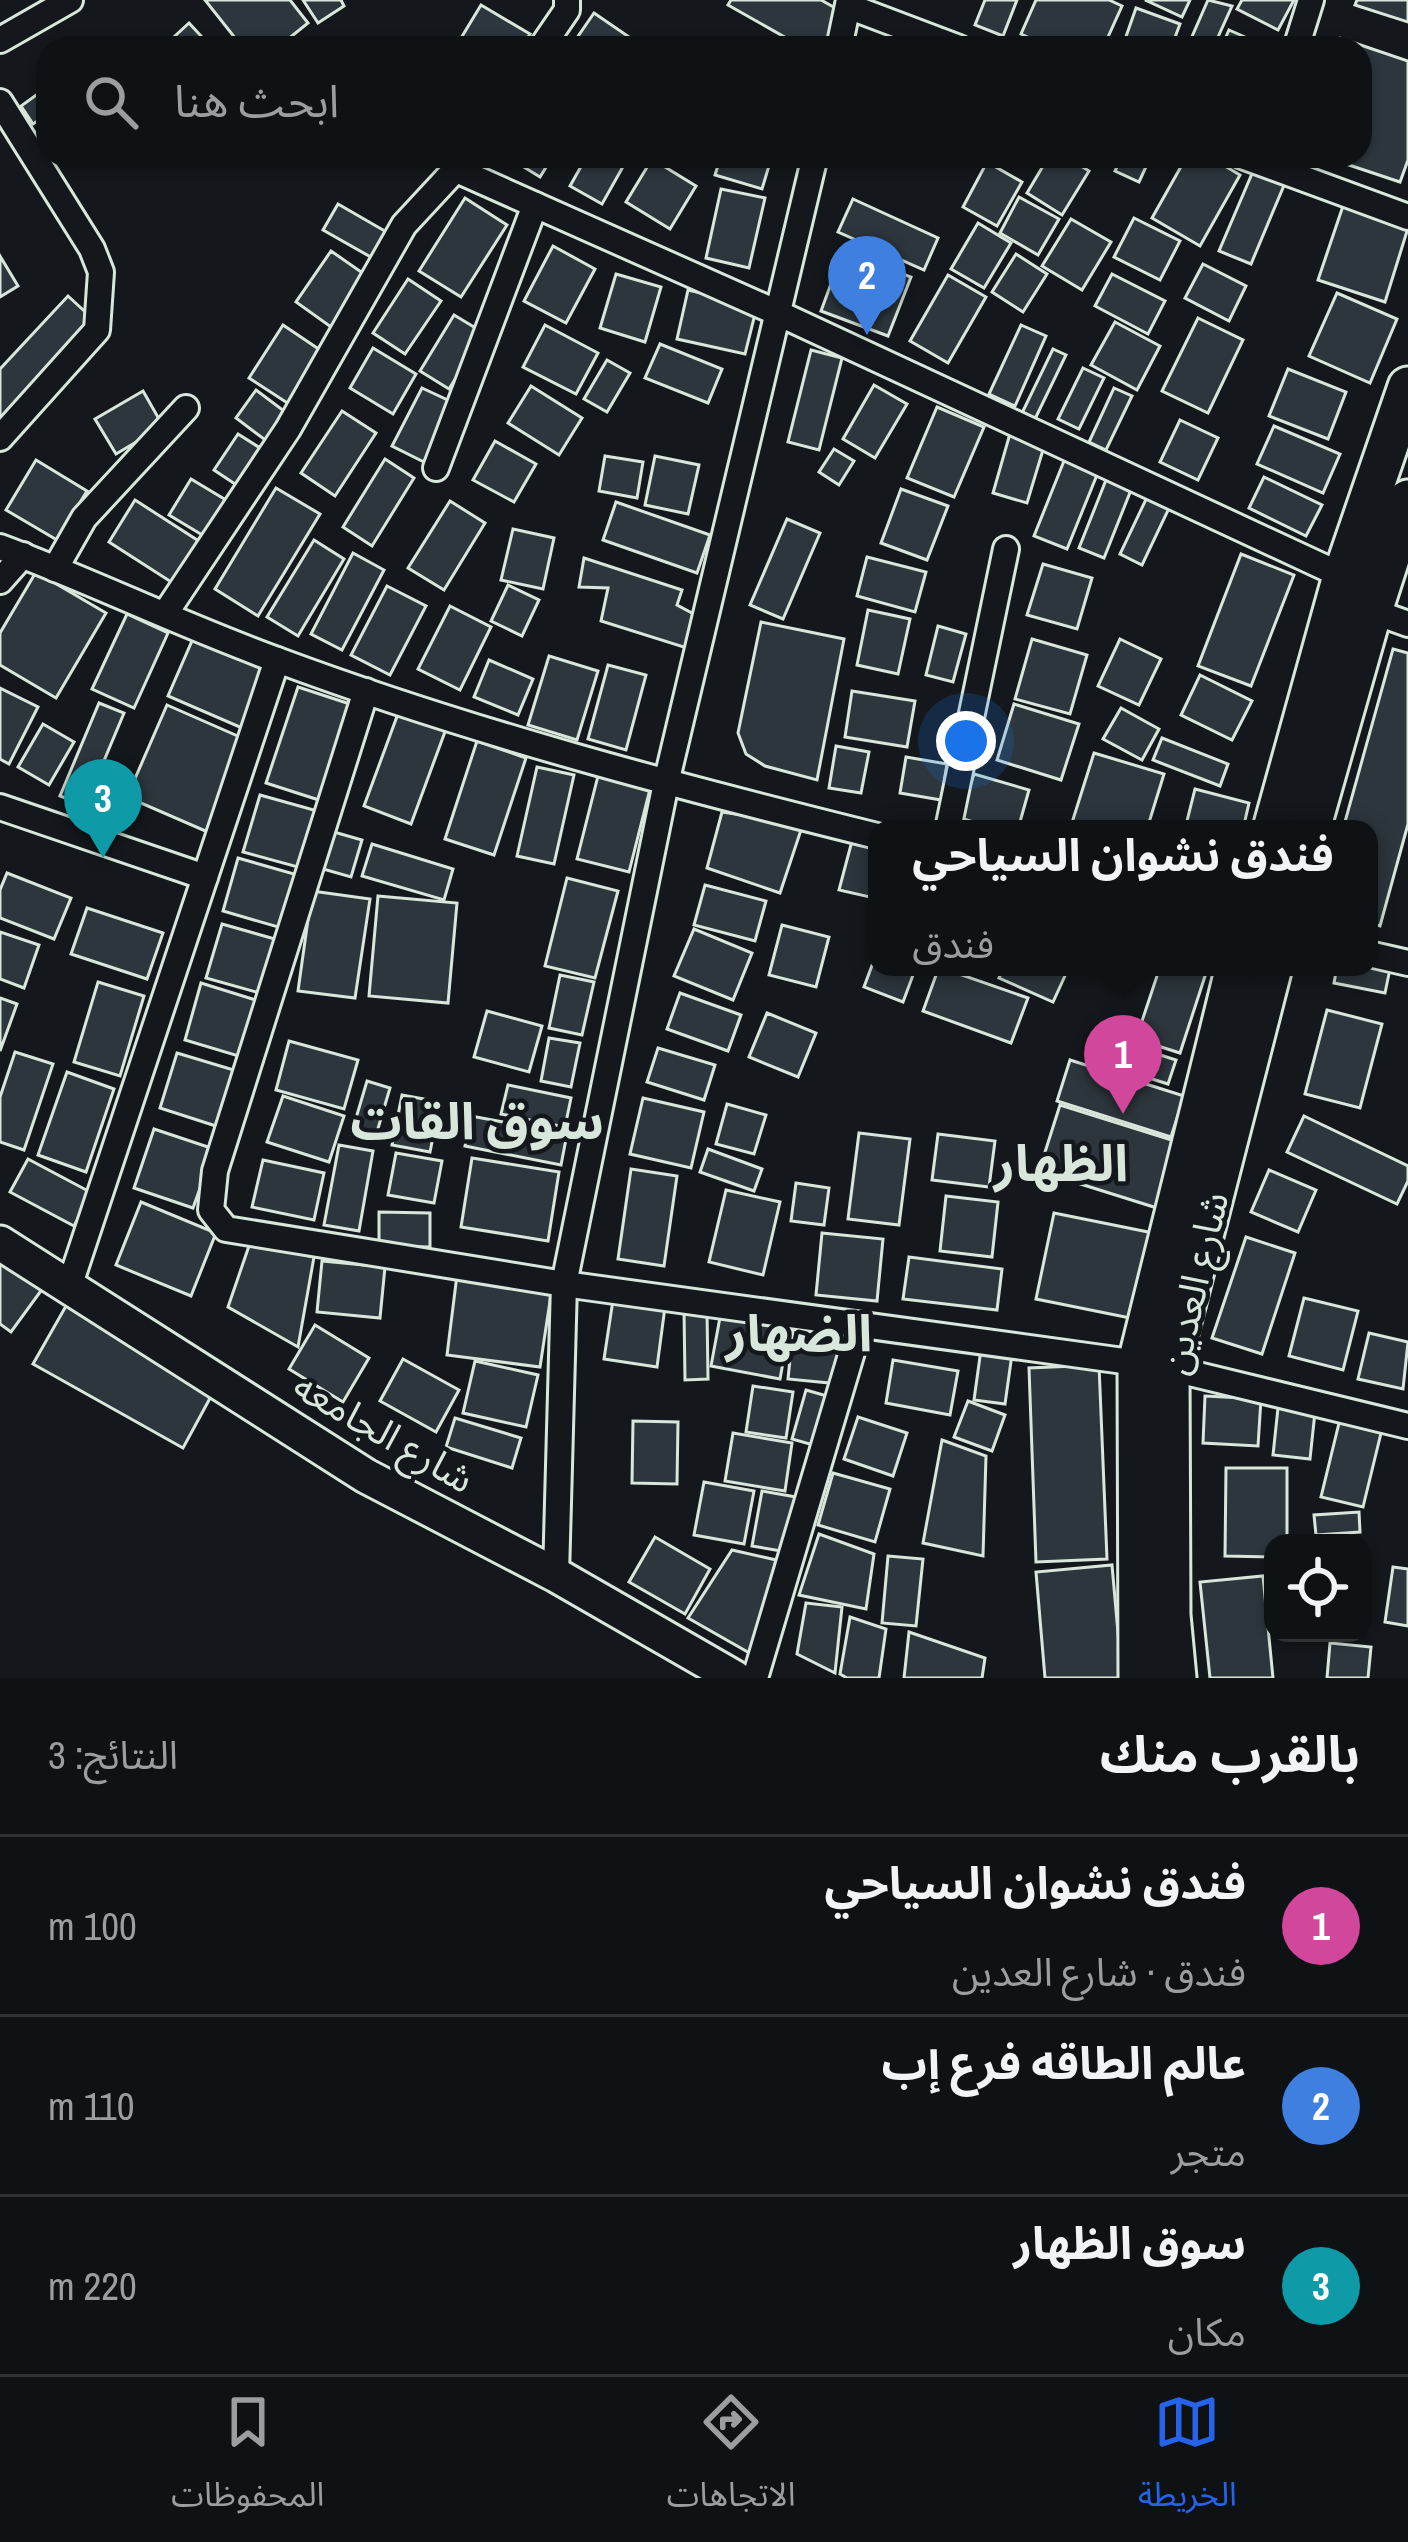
<!DOCTYPE html>
<html lang="ar">
<meta charset="utf-8">
<style>
:root{--surface:#0f1215;--page:#1d2022;--text:#f1f3f6;--muted:#9b9ea0;--line:#2f3234;--accent:#2563eb}
body{margin:0;font-family:"Archivo Narrow","Noto Sans Arabic",sans-serif;background:var(--page);color:var(--text);direction:rtl}
.controls{position:absolute;right:36px;bottom:36px;display:grid;overflow:hidden;border-radius:24px;box-shadow:0 3px 9px #0004}
.controls button{width:108px;height:108px;display:grid;place-items:center;padding:0;border:0;border-bottom:3px solid var(--line);background:var(--surface);color:var(--text);font:60px sans-serif}
.you{position:absolute;left:966px;top:741px;width:42px;height:42px;margin:-30px;border:9px solid #fff;border-radius:50%;background:#1a73e8;box-shadow:0 0 0 18px #1a73e833}
.badge{display:grid;place-items:center;width:78px;height:78px;border-radius:50%;background:var(--accent);color:#fff;font-size:39px;font-weight:700}
.pin{position:absolute;translate:-50% -99px;filter:drop-shadow(0 3px 6px #0008)}
.pin::after{content:'';position:absolute;top:63px;width:42px;height:36px;background:inherit;clip-path:polygon(0 0,100% 0,50% 100%)}
.popup{position:absolute;left:868px;top:820px;width:510px;height:156px;box-sizing:border-box;display:grid;place-content:center;border-radius:24px;background:var(--surface);filter:drop-shadow(0 3px 9px #0005);font-size:39px;white-space:nowrap;color:var(--muted)}
.popup b{font-size:45px;color:var(--text)}
.popup::after{content:'';position:absolute;left:50%;top:100%;margin-left:-24px;border:24px solid transparent;border-top-color:var(--surface)}
.list{margin:0;padding:0;list-style:none}
h2{display:flex;justify-content:space-between;align-items:center;height:156px;margin:0;padding:0 48px;font-size:51px}
h2 small{font-size:39px;font-weight:400;color:var(--muted)}
.list li{display:grid;grid-template-columns:78px 1fr auto;gap:36px;align-items:center;box-sizing:border-box;height:180px;padding:0 48px;border-top:3px solid var(--line)}
.list b{display:block;font-size:45px;white-space:nowrap}
.list p{margin:0;font-size:39px;white-space:nowrap;color:var(--muted)}
.list em{font-size:39px;font-style:normal;color:var(--muted)}
.icon{flex:none;width:66px;height:66px;fill:none;stroke:currentColor;stroke-width:2;stroke-linecap:round;stroke-linejoin:round}
.map{position:relative;flex:none;width:1408px;height:1678px;overflow:hidden;direction:ltr}
.search{position:absolute;background:var(--surface);box-shadow:0 3px 9px #0004;left:36px;right:36px;top:36px;height:132px;display:flex;align-items:center;gap:30px;box-sizing:border-box;padding:0 42px;border-radius:36px;color:var(--muted);font-size:45px}
.sheet{height:696px;background:var(--surface)}
nav{display:flex;justify-content:space-around;align-items:center;box-sizing:border-box;height:168px;border-top:3px solid var(--line);background:var(--surface);font-size:33px;color:var(--muted)}
nav a{display:grid;justify-items:center;gap:6px}
nav .on{color:var(--accent)}
.map>svg:first-child{display:block}
.building{fill:#2c363c;stroke:#d8e6dc;stroke-width:3}
.lines{fill:none;stroke-linecap:round;stroke-linejoin:round}
.street-casing{stroke:#d8e6dc;stroke-width:30}
.secondary-casing{stroke:#d8e6dc;stroke-width:39}
.primary-casing{stroke:#d8e6dc;stroke-width:45}
.street{stroke:#14181c;stroke-width:24}
.secondary{stroke:#14181c;stroke-width:33}
.primary{stroke:#14181c;stroke-width:39}
.labels{text-anchor:middle;dominant-baseline:central;stroke-width:9;stroke-linejoin:round;paint-order:stroke}
.street-label{font-size:39px;fill:#d8e6dc;stroke:#14181c}
.district-label{font-size:51px;font-weight:bold;fill:#d8e6dc;stroke:#14181c}
</style>
<div class="map">
<svg width="1408" height="1678" viewBox="0 0 1408 1678">
<rect width="100%" height="100%" fill="#14181c"/>
<!-- building -->
<g class="building">
<path d="M205 0H290L308 23 277 48H243Z"/>
<path d="M303 0H341L344 6 318 23Z"/>
<path d="M731 0H821L846 14 826 48H804L728 5Z"/>
<path d="M985 0H1017L1003 36 975 25Z"/>
<path d="M1036 0H1109L1122 6 1103 48H1052L1021 34Z"/>
<path d="M1145 0H1190L1182 17Z"/>
<path d="M1208 0 1232 6 1213 48H1187Z"/>
<path d="M1242 0H1294L1278 30 1237 9Z"/>
<path d="M1357 0H1408V22L1355 5Z"/>
<path d="M481 5 530 34 521 48H455Z"/>
<path d="M1136 8 1180 24 1171 48H1122Z"/>
<path d="M594 13 635 41 630 48H570Z"/>
<path d="M189 23 212 48H162Z"/>
<path d="M1229 30 1261 44 1260 48H1221Z"/>
<path d="M1340 38 1408 61V160L1400 182 1322 156H1360V48H1336Z"/>
<path d="M39 93 48 114 33 124 21 106Z"/>
<path d="M506 156H553L540 177Z"/>
<path d="M587 156H629L602 204 570 186Z"/>
<path d="M721 156H772L762 189 715 175Z"/>
<path d="M1049 156H1065L1089 171 1062 215 1027 193Z"/>
<path d="M1122 156H1151L1139 182 1115 171Z"/>
<path d="M1187 156H1208L1240 175 1200 246 1152 218Z"/>
<path d="M652 159 696 186 670 229 626 202Z"/>
<path d="M987 162 1022 182 997 226 963 207Z"/>
<path d="M1254 169 1285 183 1251 264 1219 251Z"/>
<path d="M721 189 765 198 749 268 706 258Z"/>
<path d="M1019 197 1059 219 1038 255 1000 233Z"/>
<path d="M465 198 507 225 461 297 419 271Z"/>
<path d="M853 199 938 238 924 270 838 232Z"/>
<path d="M338 204 390 234 376 260 323 230Z"/>
<path d="M1343 206 1408 228 1385 302 1318 280Z"/>
<path d="M1134 218 1180 241 1160 280 1114 257Z"/>
<path d="M1071 219 1111 242 1082 290 1042 266Z"/>
<path d="M978 223 1011 243 984 288 951 269Z"/>
<path d="M553 246 595 269 566 323 524 301Z"/>
<path d="M331 251 367 276 331 327 296 302Z"/>
<path d="M843 251 911 277 888 336 821 311Z"/>
<path d="M1016 254 1047 274 1023 312 992 292Z"/>
<path d="M0 256 18 286 0 297Z"/>
<path d="M1203 264 1246 286 1229 321 1185 298Z"/>
<path d="M616 274 661 287 645 342 600 328Z"/>
<path d="M1112 274 1165 301 1148 334 1095 306Z"/>
<path d="M948 275 986 297 948 363 910 341Z"/>
<path d="M408 279 441 301 405 354 373 333Z"/>
<path d="M688 290 757 306 745 354 677 339Z"/>
<path d="M1337 293 1397 319 1370 383 1309 356Z"/>
<path d="M68 296 94 320 0 421V369Z"/>
<path d="M454 315 484 333 449 389 420 371Z"/>
<path d="M1198 318 1243 340 1208 413 1162 391Z"/>
<path d="M1115 322 1160 346 1137 390 1091 365Z"/>
<path d="M283 325 326 354 292 406 249 378Z"/>
<path d="M545 325 598 353 576 394 523 367Z"/>
<path d="M1021 325 1046 336 1015 406 989 394Z"/>
<path d="M660 344 722 369 708 403 645 378Z"/>
<path d="M373 348 416 374 393 414 350 388Z"/>
<path d="M1053 349 1066 355 1035 419 1022 413Z"/>
<path d="M811 350 842 358 819 450 788 442Z"/>
<path d="M607 360 630 373 607 412 584 399Z"/>
<path d="M1083 368 1104 378 1079 429 1058 419Z"/>
<path d="M1288 369 1346 392 1328 439 1269 416Z"/>
<path d="M874 385 907 404 875 458 843 439Z"/>
<path d="M531 386 582 418 559 455 508 423Z"/>
<path d="M422 388 454 403 424 462 392 446Z"/>
<path d="M1114 388 1132 396 1106 450 1089 442Z"/>
<path d="M256 390 288 414 268 442 236 418Z"/>
<path d="M143 391 163 426 116 454 95 419Z"/>
<path d="M937 407 984 427 954 497 907 478Z"/>
<path d="M342 411 376 433 335 496 301 473Z"/>
<path d="M1180 420 1218 438 1198 480 1160 462Z"/>
<path d="M1274 426 1340 454 1323 493 1257 464Z"/>
<path d="M1011 430 1046 440 1027 503 993 493Z"/>
<path d="M238 434 268 453 244 490 214 470Z"/>
<path d="M495 441 536 464 514 502 473 480Z"/>
<path d="M834 449 854 461 839 485 819 472Z"/>
<path d="M1068 451 1101 465 1067 549 1034 536Z"/>
<path d="M605 456 643 462 637 498 599 491Z"/>
<path d="M655 456 699 465 688 514 645 505Z"/>
<path d="M385 459 414 478 372 546 343 527Z"/>
<path d="M36 460 87 491 57 540 6 510Z"/>
<path d="M1264 477 1322 505 1306 536 1249 508Z"/>
<path d="M191 479 231 503 209 539 169 515Z"/>
<path d="M1106 480 1131 490 1104 558 1079 548Z"/>
<path d="M276 488 320 514 258 616 215 589Z"/>
<path d="M901 489 948 506 927 560 881 543Z"/>
<path d="M1149 493 1171 504 1142 565 1120 554Z"/>
<path d="M135 500 205 545 179 587 109 542Z"/>
<path d="M450 501 485 523 444 590 408 568Z"/>
<path d="M616 502 710 535 697 573 603 540Z"/>
<path d="M787 519 820 533 783 619 750 605Z"/>
<path d="M513 529 554 538 543 589 501 580Z"/>
<path d="M314 540 344 559 298 636 267 617Z"/>
<path d="M353 553 384 570 342 650 311 634Z"/>
<path d="M1241 554 1294 575 1251 686 1198 666Z"/>
<path d="M867 557 926 572 915 612 857 596Z"/>
<path d="M584 558 682 590 677 605 705 620 693 650 601 621 608 588 579 587Z"/>
<path d="M1043 564 1092 578 1077 629 1027 615Z"/>
<path d="M36 572 106 613 56 698 0 665V633Z"/>
<path d="M508 585 539 600 522 636 491 621Z"/>
<path d="M387 586 426 606 390 675 351 655Z"/>
<path d="M450 606 491 627 460 690 418 669Z"/>
<path d="M868 610 910 619 898 674 857 665Z"/>
<path d="M127 614 168 633 134 708 92 689Z"/>
<path d="M761 622 844 639 817 780 765 766 746 754 738 733Z"/>
<path d="M938 626 966 634 953 682 926 675Z"/>
<path d="M195 634 269 666 242 728 168 696Z"/>
<path d="M1032 639 1087 655 1070 714 1015 699Z"/>
<path d="M1120 639 1161 659 1139 705 1098 686Z"/>
<path d="M1393 649 1408 653V824L1380 926 1369 923V829H1343Z"/>
<path d="M549 656 598 671 577 740 528 725Z"/>
<path d="M489 660 533 679 518 715 474 697Z"/>
<path d="M608 665 646 675 626 750 588 739Z"/>
<path d="M1200 675 1252 701 1232 740 1181 715Z"/>
<path d="M298 687 353 705 322 801 266 783Z"/>
<path d="M0 688 38 707 9 764 0 759Z"/>
<path d="M852 691 915 701 907 747 845 737Z"/>
<path d="M99 703 124 713 85 806 60 796Z"/>
<path d="M1014 704 1079 724 1061 780 997 760Z"/>
<path d="M167 705 249 741 210 833 127 797Z"/>
<path d="M1121 708 1159 729 1142 760 1103 739Z"/>
<path d="M399 711 446 729 411 824 364 806Z"/>
<path d="M43 724 74 742 49 785 18 767Z"/>
<path d="M1162 738 1228 764 1220 786 1153 760Z"/>
<path d="M477 741 526 758 494 855 445 839Z"/>
<path d="M836 746 869 752 861 793 829 788Z"/>
<path d="M1094 753 1164 774 1147 829H1070Z"/>
<path d="M906 757 947 764 941 800 900 793Z"/>
<path d="M537 767 574 775 554 864 517 856Z"/>
<path d="M599 772 651 785 629 872 577 859Z"/>
<path d="M974 774 1029 790 1018 829H997L960 818Z"/>
<path d="M1195 789 1249 803 1243 829H1185Z"/>
<path d="M260 795 321 812 305 869 243 852Z"/>
<path d="M722 812 803 824 780 893 707 868Z"/>
<path d="M334 832 362 840 351 877 323 869Z"/>
<path d="M853 837 877 844 874 898 839 890Z"/>
<path d="M372 844 453 869 444 900 362 876Z"/>
<path d="M238 858 301 876 285 929 223 911Z"/>
<path d="M7 873 71 898 54 939 0 918V890Z"/>
<path d="M567 878 618 891 595 978 545 966Z"/>
<path d="M705 885 766 901 755 941 694 925Z"/>
<path d="M312 891 370 899 355 998 298 991Z"/>
<path d="M378 896 457 903 448 1003 369 996Z"/>
<path d="M87 908 163 933 147 979 71 954Z"/>
<path d="M222 924 282 941 267 995 206 978Z"/>
<path d="M782 925 829 937 816 987 769 975Z"/>
<path d="M694 929 752 953 733 1000 674 976Z"/>
<path d="M0 932 39 945 24 988 0 979Z"/>
<path d="M877 952V967H916L903 1002 864 987Z"/>
<path d="M1369 959 1391 964 1385 993 1334 983 1337 967H1369Z"/>
<path d="M939 967 1028 998 1011 1043 923 1011Z"/>
<path d="M1004 967H1069L1053 1002 999 978Z"/>
<path d="M1160 967H1208L1180 1053 1136 1039Z"/>
<path d="M560 975 594 982 582 1035 549 1028Z"/>
<path d="M98 982 144 996 120 1076 74 1062Z"/>
<path d="M201 983 262 1002 245 1058 185 1040Z"/>
<path d="M680 993 741 1015 728 1051 667 1029Z"/>
<path d="M0 998 17 1004 0 1051Z"/>
<path d="M1327 1010 1382 1024 1360 1108 1305 1094Z"/>
<path d="M487 1011 542 1026 529 1072 474 1057Z"/>
<path d="M767 1013 816 1033 798 1077 749 1057Z"/>
<path d="M549 1038 580 1043 571 1087 541 1081Z"/>
<path d="M1113 1040 1176 1060 1168 1084 1105 1064Z"/>
<path d="M289 1041 358 1060 344 1109 276 1090Z"/>
<path d="M658 1048 715 1065 704 1100 647 1082Z"/>
<path d="M15 1052 53 1064 24 1150 0 1142V1097Z"/>
<path d="M177 1053 237 1071 219 1127 160 1108Z"/>
<path d="M1070 1060 1184 1096 1171 1137 1057 1101Z"/>
<path d="M67 1072 114 1089 86 1172 38 1155Z"/>
<path d="M367 1081 390 1088 374 1142 351 1135Z"/>
<path d="M508 1085 571 1098 565 1127 501 1114Z"/>
<path d="M402 1095 440 1102 430 1152 392 1145Z"/>
<path d="M283 1096 344 1116 329 1162 267 1142Z"/>
<path d="M643 1098 704 1112 691 1168 630 1154Z"/>
<path d="M727 1104 766 1115 754 1154 716 1144Z"/>
<path d="M1060 1105 1178 1142 1157 1208 1039 1171Z"/>
<path d="M471 1116 567 1134 561 1165 465 1146Z"/>
<path d="M1304 1116 1408 1166V1181L1397 1204 1287 1152Z"/>
<path d="M154 1129 214 1149 193 1208 134 1188Z"/>
<path d="M859 1133 910 1139 899 1225 848 1219Z"/>
<path d="M938 1134 995 1141 989 1187 932 1180Z"/>
<path d="M339 1145 373 1151 359 1231 324 1225Z"/>
<path d="M708 1149 762 1169 754 1191 700 1172Z"/>
<path d="M396 1153 442 1161 434 1203 388 1195Z"/>
<path d="M472 1158 559 1172 548 1241 461 1227Z"/>
<path d="M28 1159 92 1193 74 1226 10 1192Z"/>
<path d="M263 1160 324 1173 314 1220 252 1207Z"/>
<path d="M631 1169 677 1176 664 1266 618 1259Z"/>
<path d="M1269 1170 1316 1190 1298 1232 1251 1212Z"/>
<path d="M796 1183 829 1188 824 1225 791 1221Z"/>
<path d="M726 1190 780 1202 763 1275 709 1262Z"/>
<path d="M946 1196 998 1202 992 1257 940 1251Z"/>
<path d="M141 1202 216 1233 191 1296 116 1265Z"/>
<path d="M379 1212 430 1213V1247L379 1246Z"/>
<path d="M1054 1213 1158 1234 1140 1320 1036 1299Z"/>
<path d="M822 1233 883 1239 877 1301 816 1295Z"/>
<path d="M1246 1237 1295 1253 1262 1354 1212 1338Z"/>
<path d="M250 1243 314 1257 298 1347 228 1307Z"/>
<path d="M0 1256 43 1288 11 1332 0 1324Z"/>
<path d="M909 1257 1002 1269 997 1310 903 1299Z"/>
<path d="M322 1261 385 1267 380 1318 317 1312Z"/>
<path d="M457 1275 552 1288 540 1367 447 1355Z"/>
<path d="M1304 1298 1358 1311 1343 1370 1289 1356Z"/>
<path d="M613 1300 665 1307 657 1367 604 1359Z"/>
<path d="M66 1306 215 1389 183 1448 33 1364Z"/>
<path d="M684 1310H707L708 1379 685 1380Z"/>
<path d="M721 1312 790 1324 780 1379 711 1366Z"/>
<path d="M315 1325 369 1358 343 1402 289 1369Z"/>
<path d="M793 1329 846 1334 840 1384 788 1379Z"/>
<path d="M1369 1333 1408 1342 1403 1389 1358 1379Z"/>
<path d="M982 1342 1013 1347 1005 1404 974 1400Z"/>
<path d="M403 1359 459 1390 436 1432 380 1401Z"/>
<path d="M893 1360 958 1371 950 1415 886 1403Z"/>
<path d="M475 1361 538 1375 526 1427 463 1413Z"/>
<path d="M1099 1365 1107 1559 1036 1562 1029 1368Z"/>
<path d="M753 1386 793 1392 786 1438 746 1432Z"/>
<path d="M806 1390 834 1398 820 1447 792 1439Z"/>
<path d="M1205 1396 1261 1399 1258 1446 1203 1443Z"/>
<path d="M968 1401 1005 1415 992 1451 954 1437Z"/>
<path d="M1278 1408 1315 1412 1310 1459 1273 1455Z"/>
<path d="M858 1417 907 1433 893 1476 844 1459Z"/>
<path d="M455 1418 521 1438 512 1468 446 1447Z"/>
<path d="M1340 1419 1382 1429 1363 1507 1321 1497Z"/>
<path d="M633 1421 678 1422 677 1484 632 1483Z"/>
<path d="M733 1433 792 1443 785 1491 725 1481Z"/>
<path d="M942 1440 986 1456 983 1556 923 1543Z"/>
<path d="M1226 1468H1287V1543H1273V1557L1225 1556Z"/>
<path d="M833 1473 890 1489 875 1542 818 1525Z"/>
<path d="M704 1482 754 1491 744 1544 694 1535Z"/>
<path d="M762 1491 796 1497 787 1552 752 1546Z"/>
<path d="M1359 1512 1360 1532 1316 1535 1314 1515Z"/>
<path d="M819 1534 874 1554 866 1609 799 1595Z"/>
<path d="M655 1537 710 1569 685 1614 629 1582Z"/>
<path d="M732 1550 776 1560 753 1655 688 1618Z"/>
<path d="M888 1556 923 1559 916 1626 882 1623Z"/>
<path d="M1112 1565 1122 1678H1045L1036 1572Z"/>
<path d="M1393 1567 1408 1569V1626L1385 1622Z"/>
<path d="M1263 1576 1273 1678H1210L1200 1582Z"/>
<path d="M806 1603 842 1607 835 1673 797 1654Z"/>
<path d="M850 1617 886 1629 879 1678H847L840 1674Z"/>
<path d="M909 1632 985 1658 982 1678H904Z"/>
<path d="M1330 1643 1371 1647 1368 1678H1327Z"/>
</g>
<g class="lines">
<defs>
<g id="street">
<path d="M848 6 959 48"/>
<path d="M0 40 70 0"/>
<path d="M541 48 567 10V0"/>
<path d="M839 48 849 0"/>
<path d="M1296 48 1311 0"/>
<path d="M0 102 92 249 101 272 97 330 0 438"/>
<path d="M1242 156 1408 217"/>
<path d="M459 171 780 314 1343 576"/>
<path d="M436 468 535 205"/>
<path d="M0 547C94 582 185 627 280 661 474 733 676 786 877 836"/>
<path d="M55 569 84 518 186 408"/>
<path d="M0 581 23 555"/>
<path d="M1372 611 1408 624"/>
<path d="M165 614 288 429 404 225 468 156"/>
<path d="M366 691 215 1171 211 1210 226 1229 564 1284 1138 1363"/>
<path d="M0 807 205 877"/>
<path d="M948 829 1006 549"/>
<path d="M1369 954 1408 963"/>
<path d="M69 1287 277 660"/>
<path d="M1169 1368 1408 1426"/>
<path d="M556 1575 564 1284 666 783 815 156"/>
<path d="M755 1678 860 1325"/>
</g>
<path id="secondary" d="M0 1243 366 1476 556 1575 735 1678"/>
<g id="primary">
<path d="M1273 829 1343 576 1408 387"/>
<path d="M1310 829 1372 611 1408 500"/>
<path d="M1139 1678 1138 1363 1236 967"/>
<path d="M1176 1678 1170 1615 1169 1368 1272 967"/>
</g>
</defs>
<!-- street casing -->
<use href="#street" class="street-casing"/>
<!-- secondary casing -->
<use href="#secondary" class="secondary-casing"/>
<!-- primary casing -->
<use href="#primary" class="primary-casing"/>
<!-- street -->
<use href="#street" class="street"/>
<!-- secondary -->
<use href="#secondary" class="secondary"/>
<!-- primary -->
<use href="#primary" class="primary"/>
</g>
<g class="labels">
<!-- street labels -->
<g class="street-label">
<text transform="translate(1194 1283) rotate(-77)">شارع العدين</text>
<text transform="translate(384 1432) rotate(30)">شارع الجامعه</text>
</g>
<!-- district labels -->
<g class="district-label">
<text x="477" y="1120">سوق القات</text>
<text x="1061" y="1162">الظهار</text>
<text x="799" y="1332">الضهار</text>
</g>
</g>
</svg>
<div class="controls">
<button><svg class="icon" aria-label="locate" viewBox="0 0 24 24"><circle cx="12" cy="12" r="6"/><path d="M12 2v4M12 18v4M2 12h4M18 12h4"/></svg></button>
</div>
<div class="you"></div>
<div class="pin badge" style="left:1123px;top:1114px;background:#d1479c">1</div>
<div class="popup"><b>فندق نشوان السياحي</b>فندق</div>
<div class="pin badge" style="left:867px;top:335px;background:#3f7fe0">2</div>
<div class="pin badge" style="left:103px;top:858px;background:#0f9aa8">3</div>
<div class="search"><svg class="icon" aria-label="search" viewBox="0 0 24 24"><circle cx="10" cy="10" r="6"/><path d="M15 15l6 6"/></svg>ابحث هنا</div>
</div>
<section class="sheet">
<h2>بالقرب منك<small>النتائج: 3</small></h2>
<ul class="list">
<li><span class="badge" style="background:#d1479c">1</span><div><b>فندق نشوان السياحي</b><p>فندق · شارع العدين</p></div><em>100 m</em></li>
<li><span class="badge" style="background:#3f7fe0">2</span><div><b>عالم الطاقه فرع إب</b><p>متجر</p></div><em>110 m</em></li>
<li><span class="badge" style="background:#0f9aa8">3</span><div><b>سوق الظهار</b><p>مكان</p></div><em>220 m</em></li>
</ul>
</section>
<nav>
<a class="on"><svg class="icon" aria-label="map" viewBox="0 0 24 24"><path d="M3 6l6-2 6 2 6-2v14l-6 2-6-2-6 2zM9 4v14M15 6v14"/></svg>الخريطة</a>
<a><svg class="icon" aria-label="directions" viewBox="0 0 24 24"><path d="M12 3l9 9-9 9-9-9zM9 14v-3h6M13 9l2 2-2 2"/></svg>الاتجاهات</a>
<a><svg class="icon" aria-label="saved" viewBox="0 0 24 24"><path d="M7 4h10v16l-5-4-5 4z"/></svg>المحفوظات</a>
</nav>
